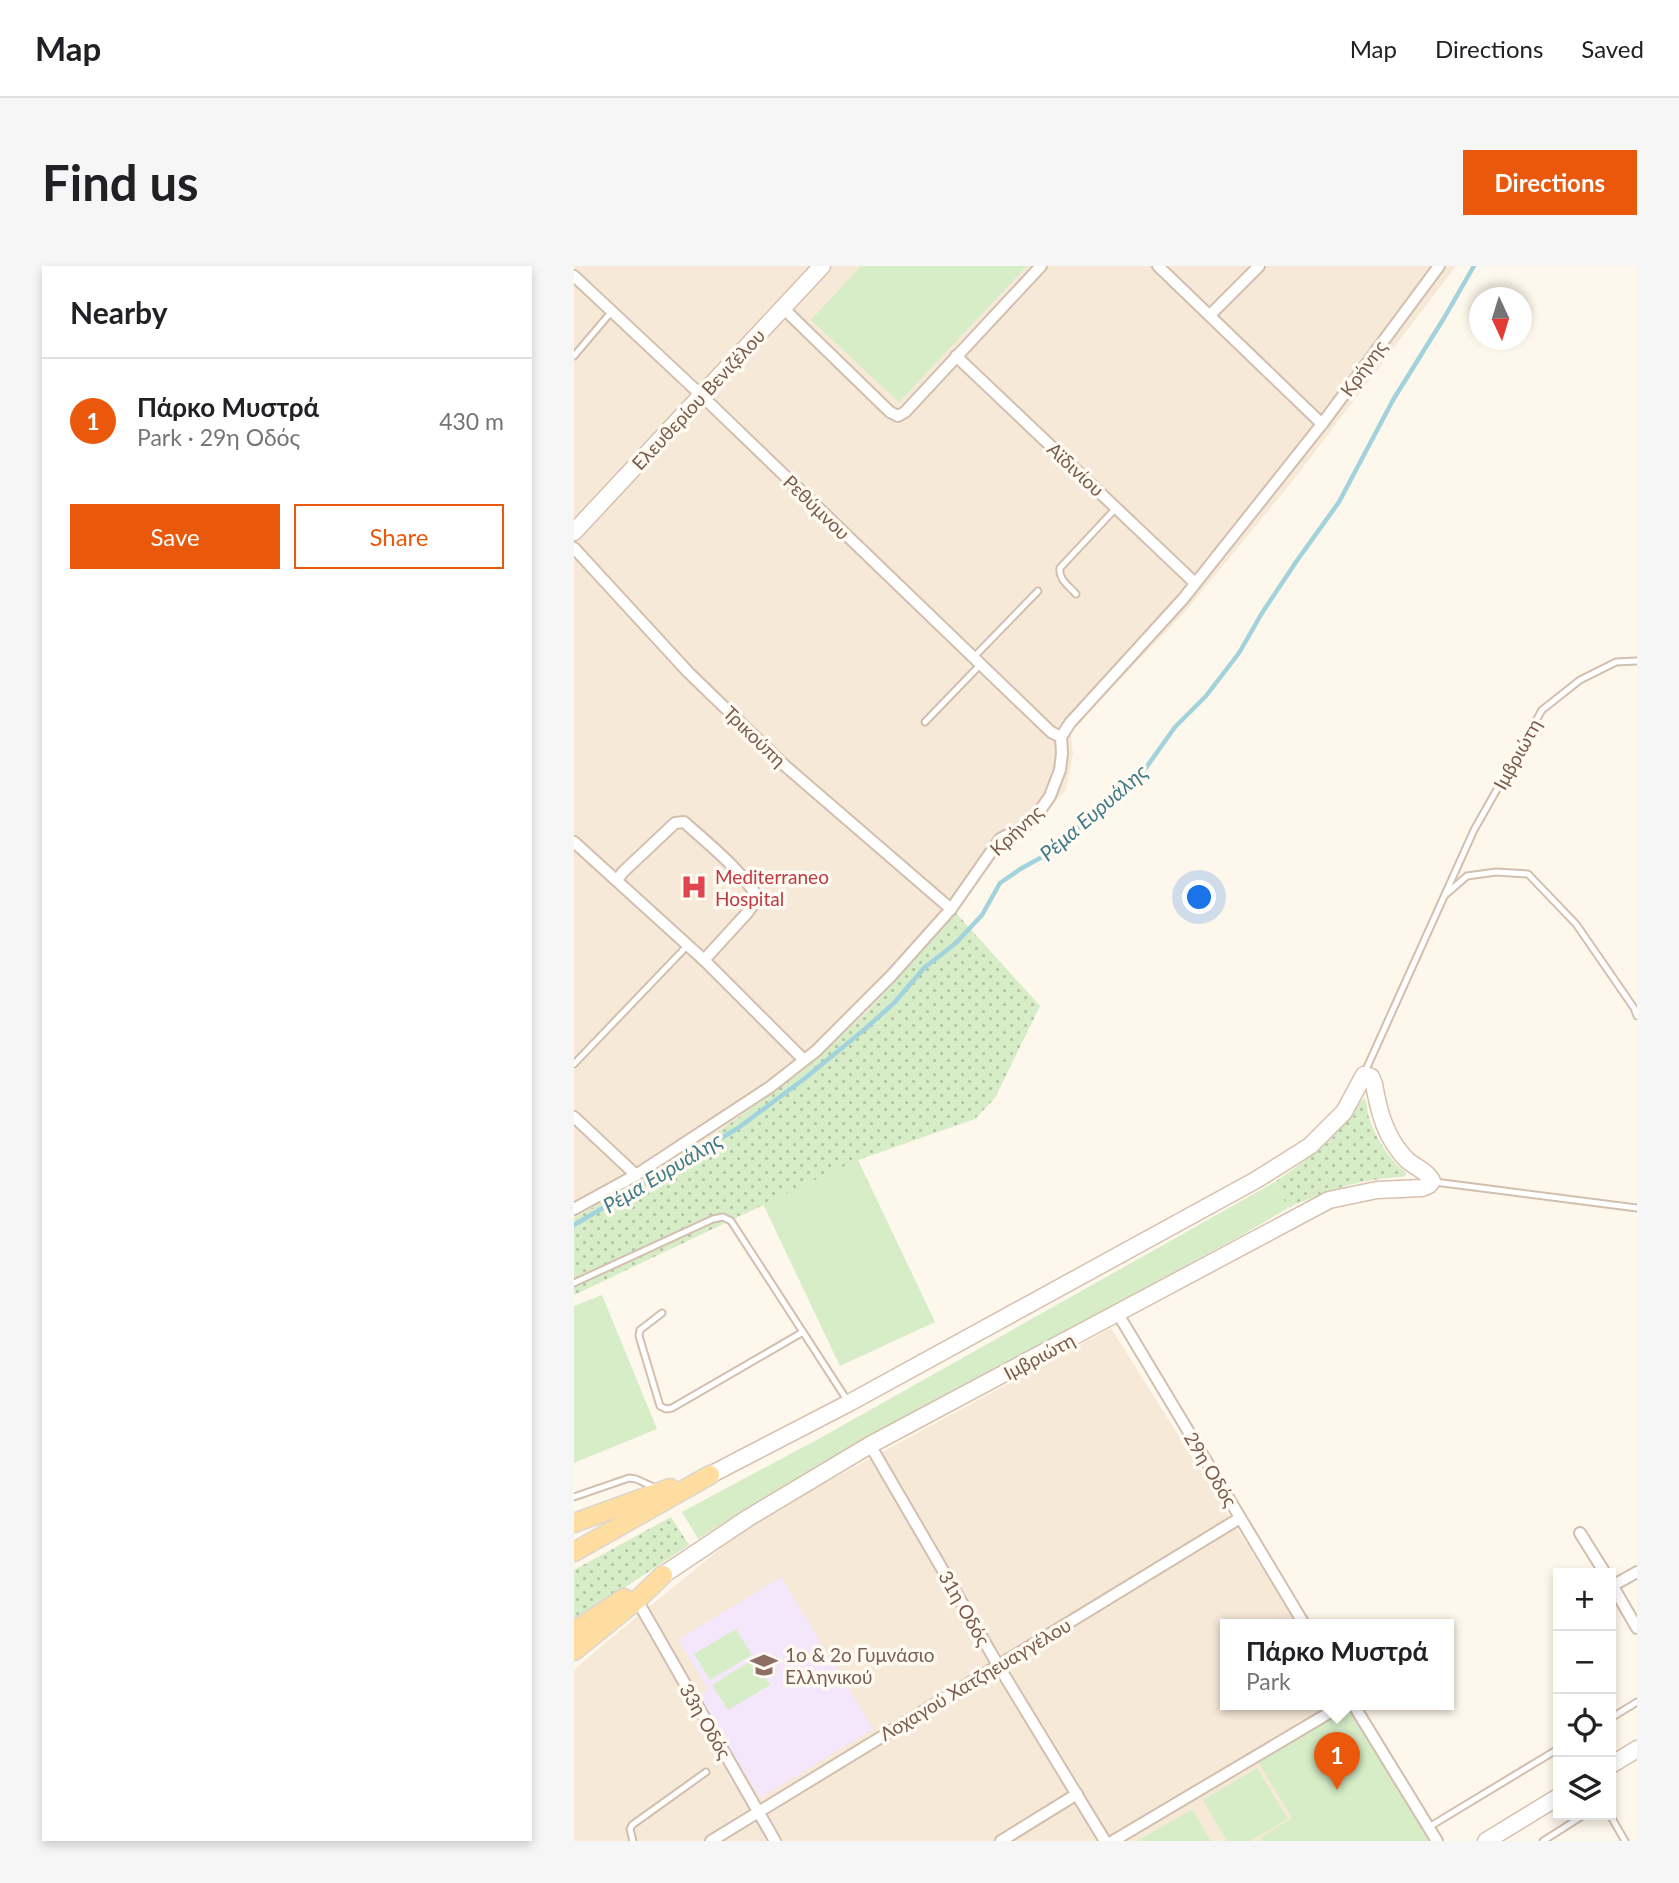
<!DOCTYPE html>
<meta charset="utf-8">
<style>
:root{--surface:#fff;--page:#f6f6f6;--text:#202124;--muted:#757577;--line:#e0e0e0;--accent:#ea580c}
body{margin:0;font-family:Lato,sans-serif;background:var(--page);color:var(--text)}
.controls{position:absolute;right:21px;bottom:21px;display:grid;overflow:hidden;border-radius:0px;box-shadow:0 4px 10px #0003}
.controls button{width:63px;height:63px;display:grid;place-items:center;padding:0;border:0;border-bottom:2px solid var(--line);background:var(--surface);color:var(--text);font:35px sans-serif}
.compass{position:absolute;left:895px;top:21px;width:63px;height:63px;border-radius:50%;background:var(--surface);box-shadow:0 4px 10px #0003;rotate:176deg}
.you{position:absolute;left:626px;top:632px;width:24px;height:24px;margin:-18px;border:5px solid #fff;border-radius:50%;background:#1a73e8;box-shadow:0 0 0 10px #1a73e833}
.badge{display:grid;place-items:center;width:46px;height:46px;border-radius:50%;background:var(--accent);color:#fff;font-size:23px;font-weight:700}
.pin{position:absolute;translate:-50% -58px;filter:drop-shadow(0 2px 4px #0008)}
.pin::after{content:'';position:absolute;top:37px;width:24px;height:21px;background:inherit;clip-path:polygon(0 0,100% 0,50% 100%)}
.popup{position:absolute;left:646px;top:1353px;width:234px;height:91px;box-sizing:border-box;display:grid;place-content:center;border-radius:0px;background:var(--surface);filter:drop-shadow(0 2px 5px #0005);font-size:23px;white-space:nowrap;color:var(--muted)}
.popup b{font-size:26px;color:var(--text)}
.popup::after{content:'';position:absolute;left:50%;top:100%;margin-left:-14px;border:14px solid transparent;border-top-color:var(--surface)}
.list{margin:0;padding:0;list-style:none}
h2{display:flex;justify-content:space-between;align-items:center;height:91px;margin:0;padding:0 28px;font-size:30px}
h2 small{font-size:23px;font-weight:400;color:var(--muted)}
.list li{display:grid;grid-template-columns:46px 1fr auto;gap:21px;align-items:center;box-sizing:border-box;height:126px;padding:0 28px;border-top:2px solid var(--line)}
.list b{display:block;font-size:26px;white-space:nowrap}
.list p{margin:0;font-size:23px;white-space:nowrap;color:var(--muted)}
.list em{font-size:23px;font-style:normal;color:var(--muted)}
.actions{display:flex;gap:14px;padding:21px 28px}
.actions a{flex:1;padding:16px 0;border:2px solid var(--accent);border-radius:0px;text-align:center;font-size:24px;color:var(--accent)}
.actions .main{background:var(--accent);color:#fff}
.icon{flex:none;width:38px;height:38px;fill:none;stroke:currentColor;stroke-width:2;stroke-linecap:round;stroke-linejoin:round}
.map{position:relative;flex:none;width:1063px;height:1575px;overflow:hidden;border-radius:0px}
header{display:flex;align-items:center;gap:42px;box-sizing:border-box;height:98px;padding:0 35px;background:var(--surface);border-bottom:2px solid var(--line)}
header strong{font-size:33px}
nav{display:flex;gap:38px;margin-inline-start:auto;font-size:24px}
.intro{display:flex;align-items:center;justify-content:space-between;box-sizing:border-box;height:168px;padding:0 42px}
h1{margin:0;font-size:49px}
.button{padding:18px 32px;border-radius:0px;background:var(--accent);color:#fff;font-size:24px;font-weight:700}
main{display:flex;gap:42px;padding:0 42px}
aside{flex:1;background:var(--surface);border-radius:0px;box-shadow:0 4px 10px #0003}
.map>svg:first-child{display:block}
.residential{fill:#f6e9d8}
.education{fill:#f4e7fb}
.grass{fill:url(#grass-dots)}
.green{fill:#d6edc7}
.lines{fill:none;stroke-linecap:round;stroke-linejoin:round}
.stream{stroke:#a2d2dc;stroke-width:4.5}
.lane-casing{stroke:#d2bfae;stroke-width:9}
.street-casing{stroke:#d2bfae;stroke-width:14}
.secondary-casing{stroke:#d7c1ae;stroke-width:19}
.primary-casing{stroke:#ddd5d0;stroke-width:21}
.lane{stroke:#fff;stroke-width:5}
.street{stroke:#fff;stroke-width:10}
.secondary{stroke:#fff;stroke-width:16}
.primary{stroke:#ffdda1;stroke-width:18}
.labels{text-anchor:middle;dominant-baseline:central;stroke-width:7;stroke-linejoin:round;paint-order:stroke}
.street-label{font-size:19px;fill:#7b5d4b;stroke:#fffaf2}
.health-label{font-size:19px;fill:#be3a42;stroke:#fffaf2;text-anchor:start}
.education-label{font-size:19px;fill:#785e54;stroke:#fffaf2;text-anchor:start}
.water-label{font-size:21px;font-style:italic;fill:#3f7b88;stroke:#fffaf2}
</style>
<header>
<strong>Map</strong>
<nav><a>Map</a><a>Directions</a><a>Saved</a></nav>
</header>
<div class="intro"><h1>Find us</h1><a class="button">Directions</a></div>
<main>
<aside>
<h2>Nearby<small></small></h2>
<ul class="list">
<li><span class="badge">1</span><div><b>Πάρκο Μυστρά</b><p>Park · 29η Οδός</p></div><em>430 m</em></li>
</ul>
<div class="actions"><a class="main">Save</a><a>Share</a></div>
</aside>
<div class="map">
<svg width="1063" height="1575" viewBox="0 0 1063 1575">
<defs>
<pattern id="grass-dots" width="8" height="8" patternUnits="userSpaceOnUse" patternTransform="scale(1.75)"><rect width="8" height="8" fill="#d6edc7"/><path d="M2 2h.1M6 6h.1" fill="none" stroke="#b3c3a4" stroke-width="1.8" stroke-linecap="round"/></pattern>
</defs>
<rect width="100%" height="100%" fill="#fef7eb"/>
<!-- residential -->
<g class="residential">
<path d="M0 0H882L717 217 609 348 496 465 499 488 492 523 471 548 440 575 421 586 382 647 293 746 227 806 144 866 70 913 0 952Z"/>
<path d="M537 1062 723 1358H651V1438H773L859 1575H0V1404L31 1377 179 1256Z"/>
</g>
<!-- education -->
<path class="education" d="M207 1311 299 1463 186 1532 124 1430 134 1423 104 1374Z"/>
<!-- grass -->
<g class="grass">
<path d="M382 647 466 740 421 832 401 853 284 894 0 1029V952L70 913 144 866 227 806 293 746Z"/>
<path d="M790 832C794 837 793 841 794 848 800 869 814 893 832 906V909L829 911C788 912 751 925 714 942L701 916 743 886 760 870Z"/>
<path d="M97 1251 115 1279 0 1355V1304Z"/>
</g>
<!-- green -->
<g class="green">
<path d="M287 0H453L325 136 237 54Z"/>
<path d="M284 894 361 1056 266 1100 189 938Z"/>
<path d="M701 916 714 942 670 968 259 1191 173 1242 124 1273 108 1246 248 1171Z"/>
<path d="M28 1029 83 1163 0 1197V1040Z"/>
<path d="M162 1363 178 1389 136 1414 120 1388Z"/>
<path d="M180 1393 196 1419 154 1444 138 1419Z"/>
<path d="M774 1442 855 1575H688L686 1572 718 1552 684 1496Z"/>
<path d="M683 1502 714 1553 676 1575H653L629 1534Z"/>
<path d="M618 1543 637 1575H563Z"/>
</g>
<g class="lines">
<!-- stream -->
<path class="stream" d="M0 959 164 862 230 813 291 763 321 736 350 702 382 677 408 649 426 617 448 602 479 585 518 549 569 506 601 461 632 430 665 387 688 347 722 296 765 236 819 134 870 52 900 0"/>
<defs>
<g id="lane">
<path d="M0 90 38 45"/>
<path d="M502 328C495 320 484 313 486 302L542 242"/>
<path d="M400 391 464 325"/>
<path d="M351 456 407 398"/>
<path d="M871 629 893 610 922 606 954 608 1002 658 1060 742 1063 750"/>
<path d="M0 798 113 680"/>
<path d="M790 808 900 564 968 444 1006 414 1042 396 1063 395"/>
<path d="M861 916 1063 942"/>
<path d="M0 1017 139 953 149 951 157 955 273 1134"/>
<path d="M88 1047 66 1064 65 1070 86 1140 92 1143 98 1142 229 1066"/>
<path d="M0 1231 55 1212 62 1213 84 1223"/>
<path d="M1037 1452 1063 1436"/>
<path d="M1036 1549 1051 1575"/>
<path d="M855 1561 984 1483"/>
<path d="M59 1575 56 1563 58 1559 132 1506"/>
<path d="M969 1575 1010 1549"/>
</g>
<g id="street">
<path d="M584 0 748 158"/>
<path d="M0 10 127 129 477 466 487 471"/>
<path d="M209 42 316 146 324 150 331 146 467 0"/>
<path d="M636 49 685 0"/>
<path d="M382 90 621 317"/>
<path d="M0 282 114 406 209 498 377 643"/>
<path d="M0 576 130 694 230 794"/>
<path d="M43 614 49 606 101 557 110 556C135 578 162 600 181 627V636L173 647 130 694"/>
<path d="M0 851 62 909"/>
<path d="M0 943 62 909 196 821 242 785 317 710 377 643 426 573 451 560 465 546 476 530 486 504 488 487 487 471 496 457 609 333 748 158 865 0"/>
<path d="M544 1048 730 1358"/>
<path d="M296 1179 424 1399 531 1575"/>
<path d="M1006 1267 1031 1307"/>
<path d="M1037 1317 1063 1362"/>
<path d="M1038 1320 1063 1306"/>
<path d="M63 1334 201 1575"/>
<path d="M779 1438 863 1575"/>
<path d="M137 1575 666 1252"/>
<path d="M427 1575 503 1528"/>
<path d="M539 1575 770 1438"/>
</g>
<g id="secondary">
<path d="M0 266 248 0"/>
<path d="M89 1309 174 1252 296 1179 755 934 803 924 848 922 855 919 858 915C854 906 841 901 833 894 812 873 805 847 800 818L797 811 790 809 770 846 736 880 682 914 275 1137 136 1209"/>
<path d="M1037 1499 1063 1483"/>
<path d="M912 1575 984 1531"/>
</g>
<g id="primary">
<path d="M0 1257 96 1222"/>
<path d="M0 1286 136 1209"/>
<path d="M0 1365 50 1332"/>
<path d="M0 1385 63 1334 89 1309"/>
</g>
</defs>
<!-- lane casing -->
<use href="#lane" class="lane-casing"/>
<!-- street casing -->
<use href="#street" class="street-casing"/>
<!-- secondary casing -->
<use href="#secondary" class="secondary-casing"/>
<!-- primary casing -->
<use href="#primary" class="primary-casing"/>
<!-- lane -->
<use href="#lane" class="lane"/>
<!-- street -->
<use href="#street" class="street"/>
<!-- secondary -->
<use href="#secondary" class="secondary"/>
<!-- primary -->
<use href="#primary" class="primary"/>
</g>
<!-- icons -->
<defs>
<symbol id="hospital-bare" viewBox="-9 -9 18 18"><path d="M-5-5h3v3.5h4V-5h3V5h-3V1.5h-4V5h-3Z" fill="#e0444e" stroke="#fffaf2" stroke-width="2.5" paint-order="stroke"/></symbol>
<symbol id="school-bare" viewBox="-9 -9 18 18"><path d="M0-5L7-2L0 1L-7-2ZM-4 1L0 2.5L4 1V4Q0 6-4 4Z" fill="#8d6e63" stroke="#fffaf2" stroke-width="2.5" paint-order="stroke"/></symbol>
</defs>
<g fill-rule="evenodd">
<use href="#hospital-bare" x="101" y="602" width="38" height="38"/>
<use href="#school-bare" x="171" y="1380" width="38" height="38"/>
</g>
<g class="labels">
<!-- street labels -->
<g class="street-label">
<text transform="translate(789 102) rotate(-54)">Κρήνης</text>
<text transform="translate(124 133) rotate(-47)">Ελευθερίου Βενιζέλου</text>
<text transform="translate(502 203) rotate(43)">Αϊδινίου</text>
<text transform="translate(243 241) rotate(44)">Ρεθύμνου</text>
<text transform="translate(181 470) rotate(44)">Τρικούπη</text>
<text transform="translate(943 488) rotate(-61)">Ιμβριώτη</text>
<text transform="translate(442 564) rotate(-43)">Κρήνης</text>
<text transform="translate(465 1090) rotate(-28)">Ιμβριώτη</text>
<text transform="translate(637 1203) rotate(59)">29η Οδός</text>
<text transform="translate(391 1342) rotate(60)">31η Οδός</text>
<text transform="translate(401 1413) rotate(-31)">Λοχαγού Χατζηευαγγέλου</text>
<text transform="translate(132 1455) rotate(60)">33η Οδός</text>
</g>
<!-- health labels -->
<g class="health-label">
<text x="141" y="610">Mediterraneo<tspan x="141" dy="22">Hospital</tspan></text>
</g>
<!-- education labels -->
<g class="education-label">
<text x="211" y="1388">1ο &amp; 2ο Γυμνάσιο<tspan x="211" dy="22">Ελληνικού</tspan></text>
</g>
<!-- water labels -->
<g class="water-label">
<text transform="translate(519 546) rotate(-41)">Ρέμα Ευρυάλης</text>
<text transform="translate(88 906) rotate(-31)">Ρέμα Ευρυάλης</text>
</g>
</g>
</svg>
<div class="controls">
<button>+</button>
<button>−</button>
<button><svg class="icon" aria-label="locate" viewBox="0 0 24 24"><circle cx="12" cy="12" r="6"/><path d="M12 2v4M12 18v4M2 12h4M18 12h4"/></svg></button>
<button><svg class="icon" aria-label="layers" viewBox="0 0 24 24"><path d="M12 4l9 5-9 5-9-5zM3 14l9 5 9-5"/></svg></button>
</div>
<svg class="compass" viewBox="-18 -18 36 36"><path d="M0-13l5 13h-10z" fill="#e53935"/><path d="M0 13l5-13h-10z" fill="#757577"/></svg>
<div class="you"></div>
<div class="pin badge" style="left:763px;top:1524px">1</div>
<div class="popup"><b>Πάρκο Μυστρά</b>Park</div>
</div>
</main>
